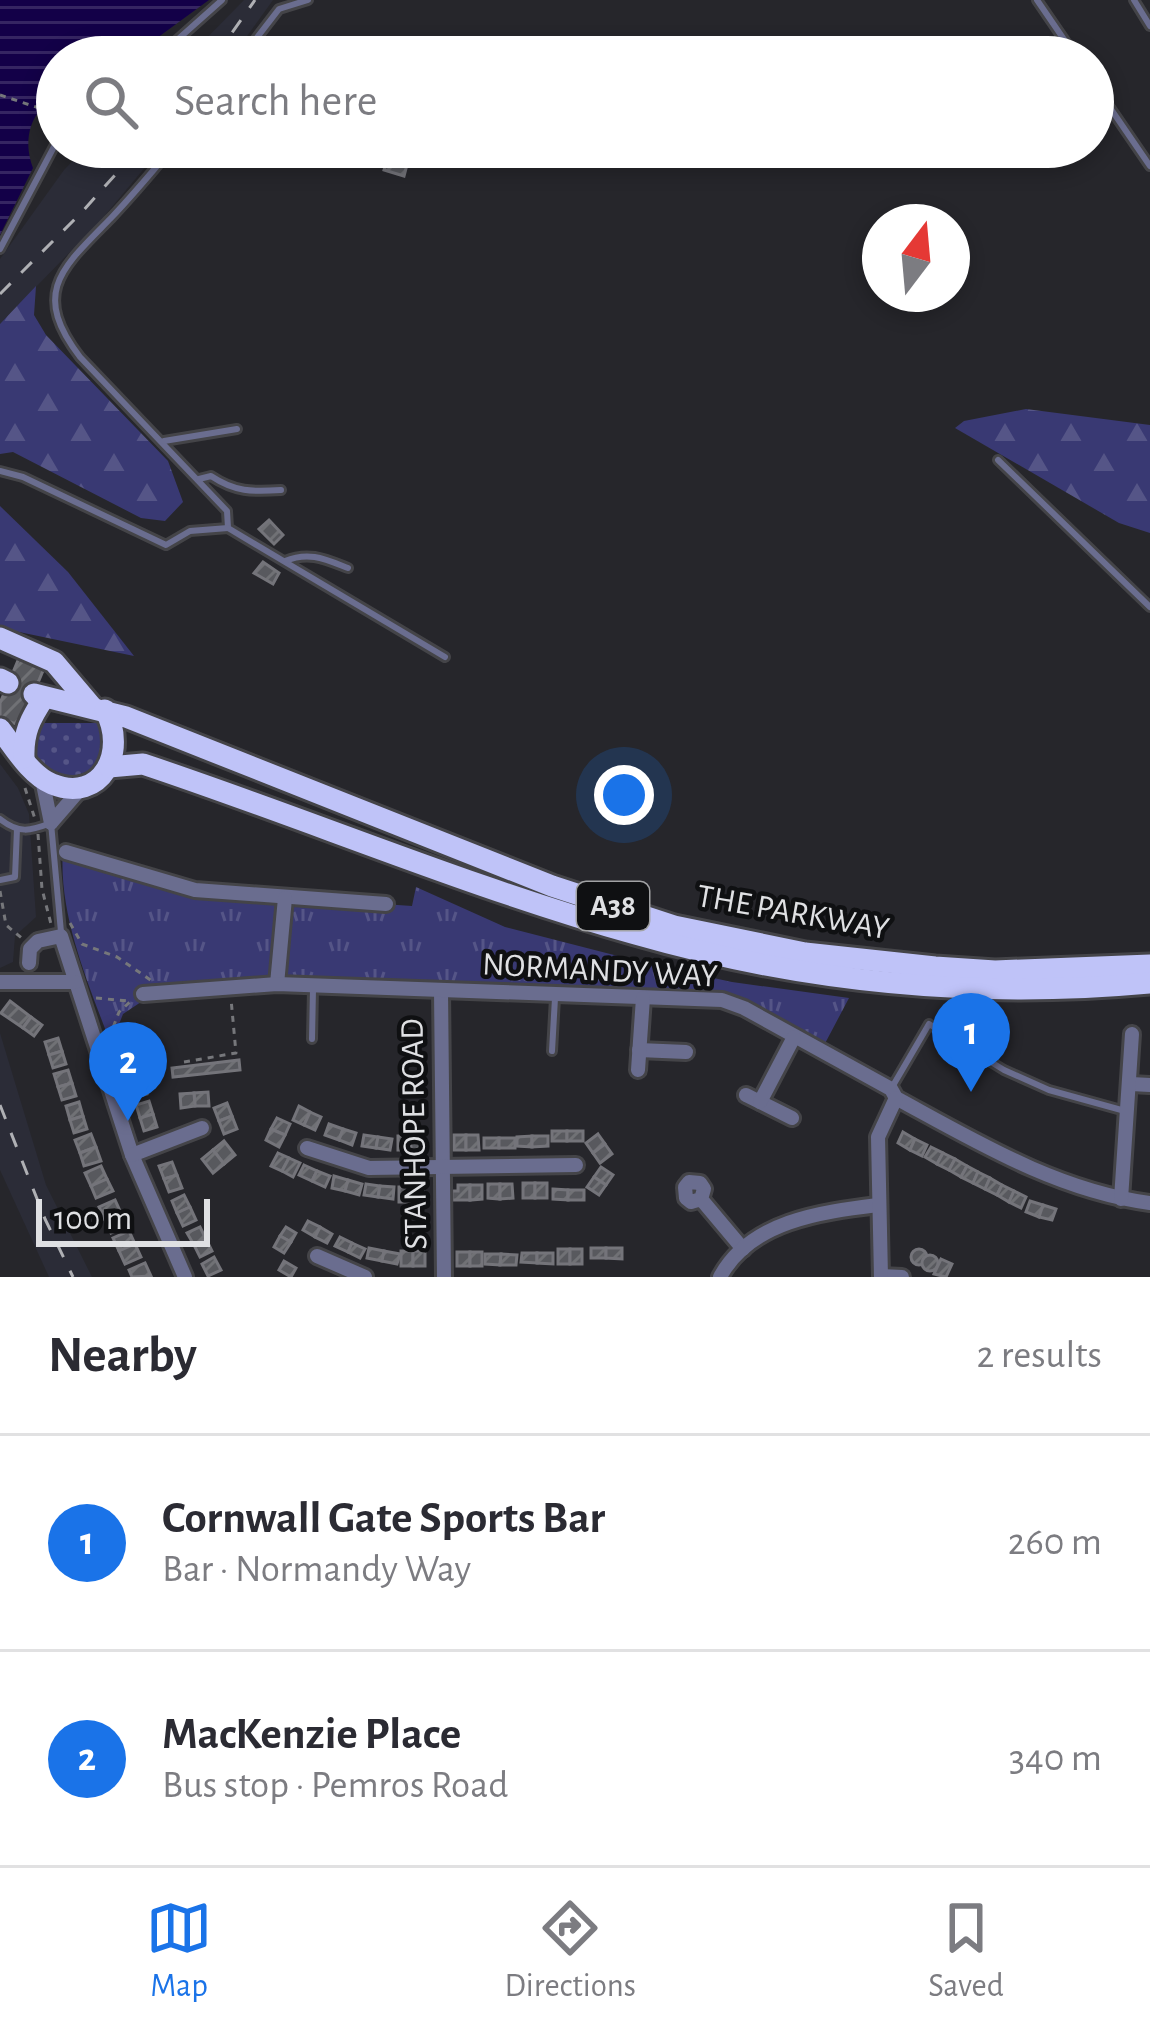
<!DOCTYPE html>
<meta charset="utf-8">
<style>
:root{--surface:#fff;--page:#f2f2f3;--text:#2b2b33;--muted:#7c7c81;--line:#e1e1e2;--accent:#1a73e8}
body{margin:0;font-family:"Alegreya Sans",sans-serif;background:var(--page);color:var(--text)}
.compass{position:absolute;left:862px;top:204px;width:108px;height:108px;border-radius:50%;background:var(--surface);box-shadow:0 6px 18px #0003;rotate:16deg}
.scale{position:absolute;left:36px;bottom:30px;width:174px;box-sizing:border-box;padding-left:12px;border:6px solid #dfe0e3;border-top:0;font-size:33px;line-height:42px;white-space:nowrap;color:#dfe0e3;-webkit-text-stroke:9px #0f1012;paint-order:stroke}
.you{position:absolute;left:624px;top:795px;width:42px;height:42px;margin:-30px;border:9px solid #fff;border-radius:50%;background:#1a73e8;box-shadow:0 0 0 18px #1a73e833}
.badge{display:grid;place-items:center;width:78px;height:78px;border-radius:50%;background:var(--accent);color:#fff;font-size:39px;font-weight:700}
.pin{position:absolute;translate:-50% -99px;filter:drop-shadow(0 3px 6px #0008)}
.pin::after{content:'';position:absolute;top:63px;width:42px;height:36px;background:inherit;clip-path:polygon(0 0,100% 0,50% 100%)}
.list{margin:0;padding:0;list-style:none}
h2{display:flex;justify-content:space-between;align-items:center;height:156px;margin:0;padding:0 48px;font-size:51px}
h2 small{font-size:39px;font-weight:400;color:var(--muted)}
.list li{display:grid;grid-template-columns:78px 1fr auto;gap:36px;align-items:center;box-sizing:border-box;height:216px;padding:0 48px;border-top:3px solid var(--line)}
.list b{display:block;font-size:45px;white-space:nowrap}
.list p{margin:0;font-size:39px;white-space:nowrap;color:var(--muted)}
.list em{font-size:39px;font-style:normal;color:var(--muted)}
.icon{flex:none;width:66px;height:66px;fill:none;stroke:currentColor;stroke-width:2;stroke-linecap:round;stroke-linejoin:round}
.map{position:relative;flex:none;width:1150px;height:1277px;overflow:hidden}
.search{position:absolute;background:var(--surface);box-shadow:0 6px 18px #0003;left:36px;right:36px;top:36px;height:132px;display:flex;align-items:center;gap:30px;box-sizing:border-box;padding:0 42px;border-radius:66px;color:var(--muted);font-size:45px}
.sheet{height:588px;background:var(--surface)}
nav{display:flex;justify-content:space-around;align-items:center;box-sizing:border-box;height:168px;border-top:3px solid var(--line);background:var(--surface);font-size:33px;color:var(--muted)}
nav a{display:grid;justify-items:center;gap:6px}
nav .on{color:var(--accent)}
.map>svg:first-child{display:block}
.built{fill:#2b2c37}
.grass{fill:url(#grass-dots)}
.forest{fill:url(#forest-firs)}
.park{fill:url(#park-tufts)}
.water{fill:url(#water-rules)}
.building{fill:url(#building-hatch);stroke:#74747a;stroke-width:3}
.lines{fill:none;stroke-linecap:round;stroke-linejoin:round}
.service-casing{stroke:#444448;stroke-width:12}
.minor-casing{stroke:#444448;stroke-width:20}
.trunk-casing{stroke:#444448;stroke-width:27}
.path{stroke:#76777b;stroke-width:3;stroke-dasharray:6 6;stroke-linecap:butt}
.service{stroke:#6a6d8f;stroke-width:6}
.minor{stroke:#6a6d8f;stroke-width:14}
.trunk{stroke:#bfc3f8;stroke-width:21}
.rail{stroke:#afb0b4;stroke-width:3;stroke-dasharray:15 15;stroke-linecap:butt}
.labels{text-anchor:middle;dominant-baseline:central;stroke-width:9;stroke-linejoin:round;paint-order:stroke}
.shield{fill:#0f1012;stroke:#a1a2a4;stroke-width:3}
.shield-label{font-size:30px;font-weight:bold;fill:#dfe0e3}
.street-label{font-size:33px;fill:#dfe0e3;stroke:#0f1012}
</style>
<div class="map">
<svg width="1150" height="1277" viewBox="0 0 1150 1277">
<defs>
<pattern id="grass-dots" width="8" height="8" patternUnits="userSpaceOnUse" patternTransform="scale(3)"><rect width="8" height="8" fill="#393973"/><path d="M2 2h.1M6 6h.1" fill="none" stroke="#555587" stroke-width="1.8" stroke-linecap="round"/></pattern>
<pattern id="forest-firs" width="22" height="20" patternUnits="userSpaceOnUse" patternTransform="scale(3)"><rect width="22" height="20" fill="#393973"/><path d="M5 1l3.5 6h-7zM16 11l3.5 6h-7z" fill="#555587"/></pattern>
<pattern id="park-tufts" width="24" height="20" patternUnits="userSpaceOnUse" patternTransform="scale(3)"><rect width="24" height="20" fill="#393973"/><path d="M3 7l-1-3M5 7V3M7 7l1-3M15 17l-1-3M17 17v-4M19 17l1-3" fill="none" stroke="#555587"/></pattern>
<pattern id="water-rules" width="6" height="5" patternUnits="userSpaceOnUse" patternTransform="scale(3)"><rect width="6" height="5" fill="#130048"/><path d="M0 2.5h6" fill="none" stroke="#352562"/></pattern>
<pattern id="building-hatch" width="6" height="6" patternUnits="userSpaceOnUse" patternTransform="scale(3)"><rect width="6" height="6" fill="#58595e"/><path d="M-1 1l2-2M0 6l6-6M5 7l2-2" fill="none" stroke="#707175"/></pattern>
</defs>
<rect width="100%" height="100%" fill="#26262b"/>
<!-- built -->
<g class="built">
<path d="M244 0H273L232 57H188Z"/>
<path d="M86 147H162L101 220 0 324V259L64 170Z"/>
<path d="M0 764 18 788 29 814 36 917 15 936 13 962 0 968Z"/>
<path d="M0 1033 46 1185 92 1277H49L0 1170Z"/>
</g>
<!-- grass -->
<path class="grass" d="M40 723H103L104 759C66 796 21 770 40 723Z"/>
<!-- forest -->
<g class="forest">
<path d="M36 286 34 315 46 335 168 461 183 502 165 521 141 518 13 452 0 454V324Z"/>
<path d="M1026 409 1150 425V533L1119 523 955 428 964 421Z"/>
<path d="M0 506 68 572 134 656 0 628Z"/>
</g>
<!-- park -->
<path class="park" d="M63 849 219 893 412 906 416 887 505 927 649 964 732 982 849 998 821 1051 722 1000 277 984 150 996 123 1014 111 1045C89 984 58 916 63 849Z"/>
<!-- water -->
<path class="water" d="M0 0H209L131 57H57V94C31 112 22 137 33 168L0 235Z"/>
<!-- building -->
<g class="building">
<path d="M390 151 408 161 404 176 384 170Z"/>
<path d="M269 520 283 535 274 544 259 529Z"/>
<path d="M263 562 279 573 273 584 254 573Z"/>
<path d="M22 651 47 661 20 726 0 717V703Z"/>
<path d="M10 1001 31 1017 23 1028 1 1013Z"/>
<path d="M31 1017 42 1025 34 1036 23 1028Z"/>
<path d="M58 1038 62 1051 49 1055 45 1042Z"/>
<path d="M62 1051 66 1064 53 1068 49 1055Z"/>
<path d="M239 1060 240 1070 173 1077 172 1068Z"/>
<path d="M140 1068 144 1081 130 1085 127 1071Z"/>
<path d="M68 1070 72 1083 58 1087 54 1074Z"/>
<path d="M144 1081 147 1094 134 1098 130 1085Z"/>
<path d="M72 1083 76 1096 62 1100 58 1087Z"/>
<path d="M208 1092 209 1106H195L194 1093Z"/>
<path d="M194 1093 195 1106 181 1108 180 1094Z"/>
<path d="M149 1101 153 1114 140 1118 136 1105Z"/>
<path d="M79 1102 83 1116 70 1120 66 1106Z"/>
<path d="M227 1103 232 1116 219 1121 214 1108Z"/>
<path d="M299 1106 310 1112 304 1125 293 1120Z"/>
<path d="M310 1112 321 1117 315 1130 304 1125Z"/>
<path d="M153 1114 157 1127 144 1131 140 1118Z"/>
<path d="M83 1116 87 1129 74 1133 70 1120Z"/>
<path d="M232 1116 237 1129 224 1134 219 1121Z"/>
<path d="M277 1118 290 1124 285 1135 271 1129Z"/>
<path d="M329 1124 343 1129 339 1140 325 1135Z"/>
<path d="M271 1129 285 1135 279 1147 266 1140Z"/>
<path d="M343 1129 356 1133 352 1145 339 1140Z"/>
<rect x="552" y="1131" width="15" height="10"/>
<rect x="567" y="1131" width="16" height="10"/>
<path d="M903 1132 915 1139 910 1150 898 1143Z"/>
<path d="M91 1134 96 1147 80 1153 75 1140Z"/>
<path d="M598 1134 605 1144 593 1153 586 1143Z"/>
<path d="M364 1135 378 1137 376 1148 362 1146Z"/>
<path d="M423 1135V1150H411L410 1136Z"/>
<rect x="454" y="1135" width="12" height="15"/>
<path d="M466 1135H478L479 1150H466Z"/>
<path d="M398 1136H410L411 1150H398Z"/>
<path d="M532 1136V1147L517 1146V1137Z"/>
<path d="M532 1136H548V1146L532 1147Z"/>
<path d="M378 1137 392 1139 390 1150 376 1148Z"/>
<rect x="484" y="1138" width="15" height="10"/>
<rect x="499" y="1138" width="16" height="10"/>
<path d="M915 1139 927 1145 922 1156 910 1150Z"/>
<path d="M224 1141 235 1155 224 1164 213 1150Z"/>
<path d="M605 1144 612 1154 600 1163 593 1153Z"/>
<path d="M96 1147 101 1161 84 1166 80 1153Z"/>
<path d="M931 1147 943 1153 937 1164 925 1157Z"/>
<path d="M213 1150 224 1164 213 1173 202 1159Z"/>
<path d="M278 1153 289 1158 282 1171 271 1166Z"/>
<path d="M943 1153 955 1159 949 1170 937 1164Z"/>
<path d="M289 1158 300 1163 293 1177 282 1171Z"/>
<path d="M955 1159 967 1166 961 1177 949 1170Z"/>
<path d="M172 1162 177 1175 164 1179 159 1166Z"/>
<path d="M304 1165 317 1171 312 1181 299 1175Z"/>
<path d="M101 1166 107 1179 91 1186 85 1173Z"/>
<path d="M967 1166 978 1172 973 1183 961 1177Z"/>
<path d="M601 1167 613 1175 606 1185 594 1177Z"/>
<path d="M317 1171 330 1176 325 1187 312 1181Z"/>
<path d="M978 1172 990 1178 985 1189 973 1183Z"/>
<path d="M177 1175 182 1188 169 1192 164 1179Z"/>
<path d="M334 1176 348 1180 345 1191 332 1188Z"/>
<path d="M594 1177 606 1185 599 1195 587 1187Z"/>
<path d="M990 1178 1002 1185 997 1195 985 1189Z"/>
<path d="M107 1179 113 1191 96 1198 91 1186Z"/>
<path d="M348 1180 362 1184 359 1195 345 1191Z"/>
<rect x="523" y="1183" width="12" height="15"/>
<rect x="535" y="1183" width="12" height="15"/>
<path d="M366 1184 380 1186 378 1197 364 1195Z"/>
<path d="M488 1184H500V1199L488 1198Z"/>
<path d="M500 1184H512L513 1198 500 1199Z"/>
<path d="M458 1185H470V1200H452V1191H458Z"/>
<path d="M470 1185H482V1199L470 1200Z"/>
<path d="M1002 1185 1014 1191 1009 1202 997 1195Z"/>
<path d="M380 1186 394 1187 393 1199 378 1197Z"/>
<rect x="399" y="1187" width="12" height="15"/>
<rect x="411" y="1187" width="12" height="15"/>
<path d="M553 1189 568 1190V1200L553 1199Z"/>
<rect x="568" y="1190" width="16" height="10"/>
<path d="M1014 1191 1026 1197 1021 1208 1009 1202Z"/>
<path d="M184 1195 190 1207 177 1213 172 1201Z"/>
<path d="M115 1200 121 1213 105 1220 99 1207Z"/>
<path d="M1030 1201 1043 1205 1039 1217 1026 1212Z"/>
<path d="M1043 1205 1056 1209 1052 1220 1039 1217Z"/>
<path d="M190 1207 196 1220 183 1226 177 1213Z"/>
<path d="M121 1213 127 1226 111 1233 105 1220Z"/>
<path d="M308 1221 320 1227 315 1237 303 1230Z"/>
<path d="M200 1227 206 1239 194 1245 187 1233Z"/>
<path d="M286 1227 296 1233 291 1242 280 1236Z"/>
<path d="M320 1227 332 1234 327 1243 315 1237Z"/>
<path d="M129 1231 135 1244 119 1251 113 1238Z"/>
<path d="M280 1236 291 1242 284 1253 274 1247Z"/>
<path d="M340 1237 352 1243 348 1252 335 1246Z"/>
<path d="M206 1239 212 1251 200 1257 194 1245Z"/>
<path d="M352 1243 365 1249 360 1258 348 1252Z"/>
<path d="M135 1244 141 1257 125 1264 119 1251Z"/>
<path d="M369 1248 384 1251 382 1261 367 1258Z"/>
<rect x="591" y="1248" width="15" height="10"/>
<path d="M606 1248H622V1259L606 1258Z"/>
<circle cx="919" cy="1257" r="8"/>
<rect x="558" y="1249" width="12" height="15"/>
<rect x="570" y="1249" width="12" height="15"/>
<path d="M384 1251 400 1254 397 1264 382 1261Z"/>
<rect x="401" y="1251" width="12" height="15"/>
<rect x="413" y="1251" width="12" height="15"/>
<rect x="457" y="1252" width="13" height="14"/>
<rect x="470" y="1252" width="12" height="14"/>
<path d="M522 1253H537V1263L521 1262Z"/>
<path d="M537 1253H553V1264L537 1263Z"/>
<path d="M485 1254H501L500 1265 485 1264Z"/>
<path d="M501 1254 517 1255 516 1265H500Z"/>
<circle cx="930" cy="1263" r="8"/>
<path d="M214 1257 221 1270 208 1276 202 1264Z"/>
<path d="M941 1259 952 1264 946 1277 934 1274Z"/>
<path d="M284 1261 296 1268 291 1277 279 1270Z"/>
<path d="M145 1263 151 1276 132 1277 129 1270Z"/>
</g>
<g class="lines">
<defs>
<g id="service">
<path d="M1037 0 1076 57"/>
<path d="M1134 0 1150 26"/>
<path d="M158 57 222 0"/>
<path d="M242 57 279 9 308 0"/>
<path d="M1093 83 1150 166"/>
<path d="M173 147C153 171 133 195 111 218 63 267 30 292 80 357L227 511 228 528 445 657"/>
<path d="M0 249 57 141"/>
<path d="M164 441 237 429"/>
<path d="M998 460 1150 607"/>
<path d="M0 471 23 477 166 545 190 531 228 528"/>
<path d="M199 479 211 476C235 492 252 492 281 490"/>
<path d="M285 561C309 551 325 559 348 568"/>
<path d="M0 819C19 834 30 831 51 823L61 932"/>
<path d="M0 880 15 877 17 829"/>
<path d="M312 1039 313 989"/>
<path d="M552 1051 555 998"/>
<path d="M891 1089 929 1024 1004 1070 1049 1090 1125 1111"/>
</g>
<g id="minor">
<path d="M42 779 51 823"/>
<path d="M51 823 83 786"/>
<path d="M66 852 195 890 386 904"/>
<path d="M29 963 30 949 38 941 61 936 132 1155 185 1277"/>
<path d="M0 982H75"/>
<path d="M277 984 285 898"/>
<path d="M441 990 444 1277"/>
<path d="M143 994 277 984 722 1000 744 1008 891 1089 896 1098C977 1142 1058 1191 1150 1203"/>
<path d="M639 1050 686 1052"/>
<path d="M638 1070 643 998"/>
<path d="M1131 1084 1150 1085"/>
<path d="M746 1095 792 1118"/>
<path d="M760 1102 794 1037"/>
<path d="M307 1148 369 1168 576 1165"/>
<path d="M132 1155 202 1128"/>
<path d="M701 1199 691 1202 686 1198 685 1187 689 1182 700 1183 704 1189 701 1199 743 1249"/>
<path d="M1121 1199 1132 1034"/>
<path d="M317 1256 365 1277"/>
<path d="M881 1276 902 1277"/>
<path d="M720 1277C750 1221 821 1212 878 1205"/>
<path d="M881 1277 878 1137 896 1098"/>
</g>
<g id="trunk">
<path d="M0 638 54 662 93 708"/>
<path d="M0 679 8 683"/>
<path d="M34 694 126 717 552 886 674 926 805 953 935 967 995 971 1150 965"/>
<path d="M0 729C14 747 30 775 52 784 102 804 128 751 105 710"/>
<path d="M24 758C23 733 30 719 44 698"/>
<path d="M109 767 143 764C308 819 468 887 635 934 802 982 977 999 1150 983"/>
</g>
</defs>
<!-- service casing -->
<use href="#service" class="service-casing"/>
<!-- minor casing -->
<use href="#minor" class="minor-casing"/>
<!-- trunk casing -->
<use href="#trunk" class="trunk-casing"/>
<!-- path -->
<g class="path">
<path d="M0 95 57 114"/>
<path d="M25 788 35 819"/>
<path d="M38 834 42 889 51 924"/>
<path d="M0 891 6 925 24 940"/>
<path d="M70 923 82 944 117 957 152 981"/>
<path d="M96 998 128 1001"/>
<path d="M109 1038 119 1012 131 1001"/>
<path d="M184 1062 236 1053 231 999"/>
</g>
<!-- service -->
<use href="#service" class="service"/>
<!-- minor -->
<use href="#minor" class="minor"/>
<!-- trunk -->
<use href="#trunk" class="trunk"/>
<!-- rail -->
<g class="rail">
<path d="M215 57 255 0"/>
<path d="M0 294 82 212 140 147"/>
<path d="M0 1105 45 1219 73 1277"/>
</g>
</g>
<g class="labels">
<!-- shield labels -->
<rect class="shield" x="577" y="882" width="72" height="48" rx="9"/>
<g class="shield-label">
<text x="613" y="906">A38</text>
</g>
<!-- street labels -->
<g class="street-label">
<text transform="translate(793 913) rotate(10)">THE PARKWAY</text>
<text transform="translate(600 971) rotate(3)">NORMANDY WAY</text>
<text transform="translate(415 1134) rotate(-91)">STANHOPE ROAD</text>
</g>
</g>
</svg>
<svg class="compass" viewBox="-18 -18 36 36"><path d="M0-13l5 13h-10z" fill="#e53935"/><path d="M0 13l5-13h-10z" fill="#7c7c81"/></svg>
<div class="scale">100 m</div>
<div class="you"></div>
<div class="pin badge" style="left:971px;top:1092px">1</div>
<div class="pin badge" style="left:128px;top:1121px">2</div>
<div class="search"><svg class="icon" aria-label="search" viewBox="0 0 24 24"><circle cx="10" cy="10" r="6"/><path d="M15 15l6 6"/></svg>Search here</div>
</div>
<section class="sheet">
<h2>Nearby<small>2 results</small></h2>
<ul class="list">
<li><span class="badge">1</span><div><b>Cornwall Gate Sports Bar</b><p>Bar · Normandy Way</p></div><em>260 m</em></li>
<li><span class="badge">2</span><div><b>MacKenzie Place</b><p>Bus stop · Pemros Road</p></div><em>340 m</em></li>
</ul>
</section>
<nav>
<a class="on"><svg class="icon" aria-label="map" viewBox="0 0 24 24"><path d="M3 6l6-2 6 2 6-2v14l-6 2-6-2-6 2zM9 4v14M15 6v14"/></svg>Map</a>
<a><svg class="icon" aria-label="directions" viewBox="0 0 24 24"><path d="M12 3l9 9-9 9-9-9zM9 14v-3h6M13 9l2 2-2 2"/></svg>Directions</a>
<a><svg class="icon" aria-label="saved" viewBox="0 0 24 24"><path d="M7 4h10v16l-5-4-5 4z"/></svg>Saved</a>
</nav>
